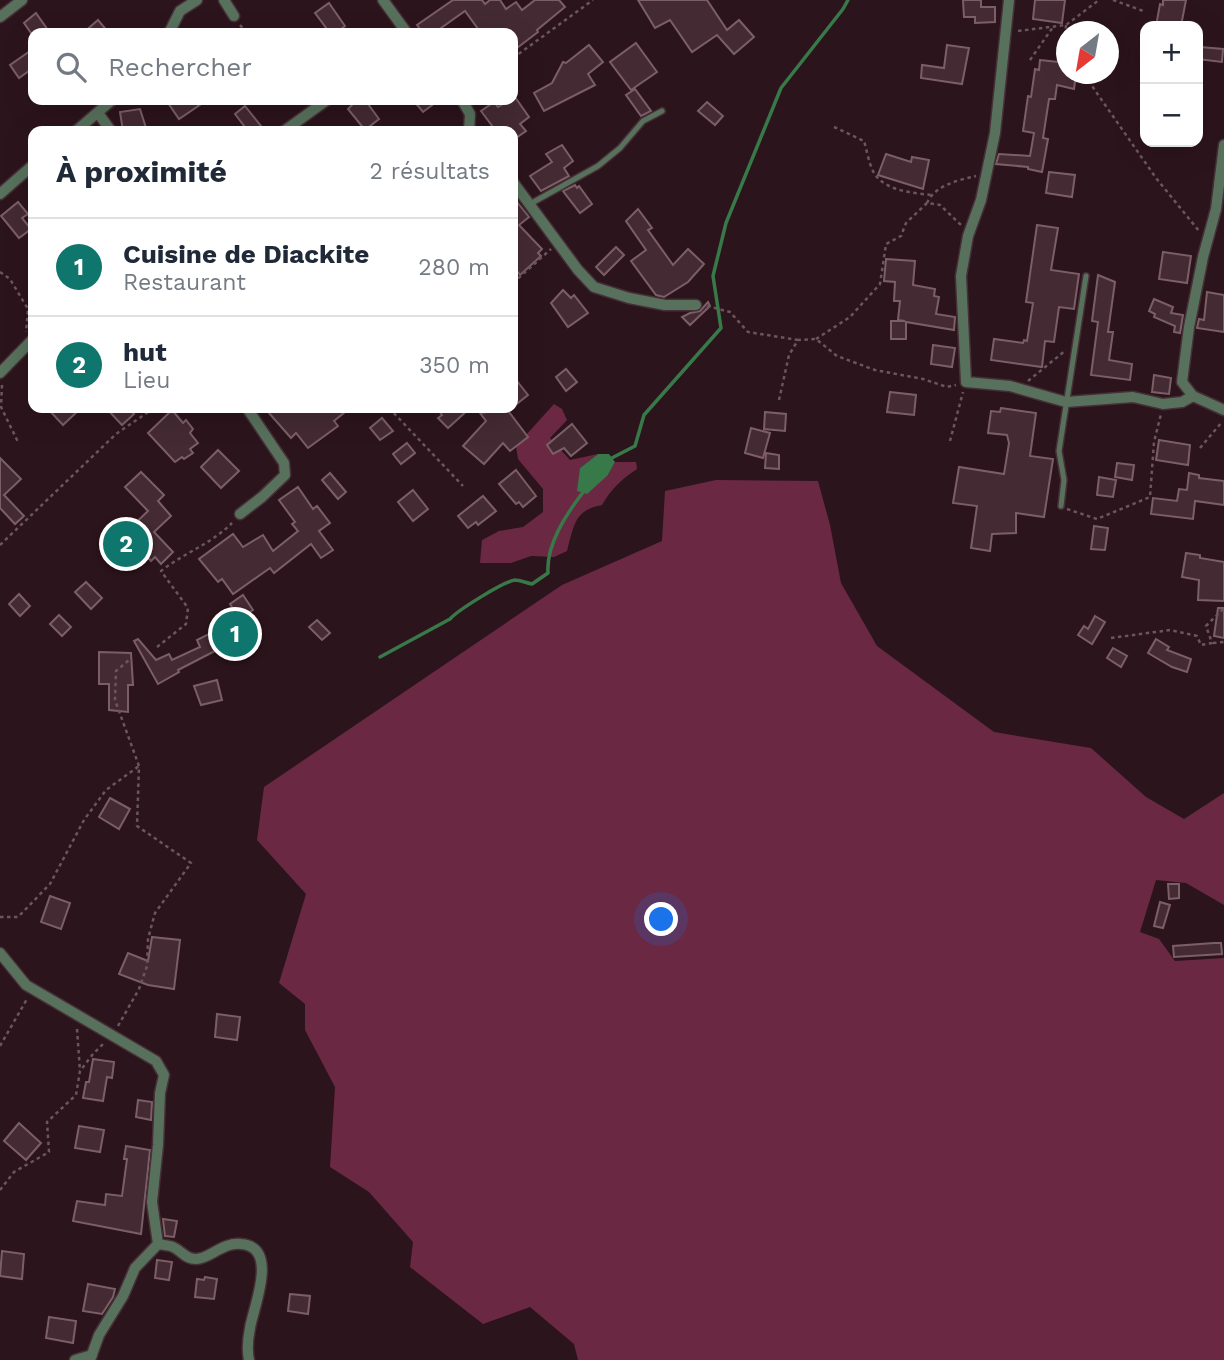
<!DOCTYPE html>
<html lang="fr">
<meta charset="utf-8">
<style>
:root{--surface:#fff;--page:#f6f6f7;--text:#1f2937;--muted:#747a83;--line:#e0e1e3;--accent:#0f766e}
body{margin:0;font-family:"Work Sans",sans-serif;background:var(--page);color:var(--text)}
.controls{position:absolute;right:21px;top:21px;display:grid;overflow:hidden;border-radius:14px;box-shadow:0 7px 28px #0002}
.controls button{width:63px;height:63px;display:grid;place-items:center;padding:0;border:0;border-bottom:2px solid var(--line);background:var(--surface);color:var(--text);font:35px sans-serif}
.compass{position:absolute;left:1056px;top:21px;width:63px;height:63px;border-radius:50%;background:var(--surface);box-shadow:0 7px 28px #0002;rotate:211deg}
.you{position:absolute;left:662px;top:920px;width:24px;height:24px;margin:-18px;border:5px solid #fff;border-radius:50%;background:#1a73e8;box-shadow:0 0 0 10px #1a73e833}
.badge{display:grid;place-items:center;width:46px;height:46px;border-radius:50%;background:var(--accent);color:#fff;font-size:23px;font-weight:700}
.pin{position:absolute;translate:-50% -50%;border:4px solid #fff;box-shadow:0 2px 7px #0006}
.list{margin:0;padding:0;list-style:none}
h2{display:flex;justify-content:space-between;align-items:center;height:91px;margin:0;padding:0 28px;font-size:30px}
h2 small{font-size:23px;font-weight:400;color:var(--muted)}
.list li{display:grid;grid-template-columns:46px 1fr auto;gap:21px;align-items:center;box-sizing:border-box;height:98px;padding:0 28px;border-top:2px solid var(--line)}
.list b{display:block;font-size:26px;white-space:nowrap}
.list p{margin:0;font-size:23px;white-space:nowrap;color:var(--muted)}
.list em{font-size:23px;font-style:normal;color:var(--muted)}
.icon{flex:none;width:38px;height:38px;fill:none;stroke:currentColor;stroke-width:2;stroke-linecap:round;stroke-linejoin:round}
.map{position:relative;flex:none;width:1224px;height:1360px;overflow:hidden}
.search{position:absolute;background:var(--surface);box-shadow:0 7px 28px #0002;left:28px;top:28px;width:490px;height:77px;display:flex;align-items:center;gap:18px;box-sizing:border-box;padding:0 24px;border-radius:14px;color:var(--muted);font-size:26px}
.panel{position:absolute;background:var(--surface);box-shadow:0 7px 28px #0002;left:28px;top:126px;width:490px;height:287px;border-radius:14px}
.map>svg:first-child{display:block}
.forest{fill:#6b2842}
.water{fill:#387949}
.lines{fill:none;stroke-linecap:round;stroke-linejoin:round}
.stream{stroke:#387949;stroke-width:3.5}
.building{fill:#442a33;stroke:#7c5e67;stroke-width:2}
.service-casing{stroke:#462f36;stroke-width:8}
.minor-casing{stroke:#462f36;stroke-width:13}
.path{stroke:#6c565d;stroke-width:2.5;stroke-dasharray:3.5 3.5;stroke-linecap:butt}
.service{stroke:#57715c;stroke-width:5}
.minor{stroke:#57715c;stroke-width:10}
</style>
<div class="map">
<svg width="1224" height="1360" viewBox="0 0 1224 1360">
<rect width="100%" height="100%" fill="#2c141c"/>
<!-- forest -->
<g class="forest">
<path d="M554 404 562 409 567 420 550 438 570 460 598 454 580 468 608 475 615 462H636L637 469C622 479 611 489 602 505 574 510 574 526 567 551L554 557 531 556 511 563H480L482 540 499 531 523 527 543 512V489L518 459 516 446Z"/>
<path d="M716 480 818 481 830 525 841 583 877 646 994 732 1091 748 1146 797 1184 819 1224 793V905L1186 883 1156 880 1140 932 1159 939 1175 961 1224 958V1360H578L574 1344 530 1307 483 1324 410 1267 413 1242 369 1192 330 1167 335 1087 305 1030V1004L279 983 306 894 257 840 264 787 562 585 662 541 665 491Z"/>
</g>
<!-- water -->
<path class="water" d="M598 454H609L615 462 608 475 587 494 577 491 580 468Z"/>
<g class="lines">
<!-- stream -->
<g class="stream">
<path d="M608 460 635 446 644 415 721 328 713 276 726 223 781 88 843 9 848 0"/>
<path d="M380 657 450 619C458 610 503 582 515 580 519 580 527 583 532 584L548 573C546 544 567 513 584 491"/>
</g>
</g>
<!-- building -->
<g class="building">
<path d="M453 0H482L485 4 490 0H500L506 9 516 2 522 10 535 0H559L565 7 537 30 538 32 513 51V33H481L465 11 434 33H423L417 25Z"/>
<path d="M638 0H707L727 30 739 20 754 37 734 54 717 35 692 52 670 20 655 28Z"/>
<path d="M963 0H981V7H995V22L975 23V17H964Z"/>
<path d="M1035 0H1065L1062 23 1033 19Z"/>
<path d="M1163 0H1186L1181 26H1156L1160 4 1163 5Z"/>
<path d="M329 3 345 26 340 30 342 33H330L315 13Z"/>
<path d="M36 13 50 33H31L24 23Z"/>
<path d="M98 20 109 33H83Z"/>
<path d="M636 43 657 72 631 90 610 62Z"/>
<path d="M589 45 603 62 588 74 595 85 544 111 534 93 552 83 563 62 566 63Z"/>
<path d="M947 45 969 48 962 84 921 78 922 65 944 68Z"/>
<path d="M1200 47 1223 49 1222 62 1198 59V49Z"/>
<path d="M33 49V68L19 78 10 65Z"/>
<path d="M1040 60 1067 63V74H1076L1074 89 1057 85 1055 99H1049L1043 138 1048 139 1042 172 1028 169V167L996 164 999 154 1030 156 1034 133 1023 131 1028 96 1031 97 1035 69 1039 70Z"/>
<path d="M635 89 651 111 641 116 626 95Z"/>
<path d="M515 97 529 117 520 124 526 131 513 140V131H496L481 111 494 102 498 107Z"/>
<path d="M166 100H207L179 119Z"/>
<path d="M348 100H365L379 119 365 130 348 109 352 105Z"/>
<path d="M413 100H439L423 112Z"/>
<path d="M707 102 723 116 715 125 698 111Z"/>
<path d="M245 106 265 131H248L235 114Z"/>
<path d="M140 109 147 131H123L120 112Z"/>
<path d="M562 145 573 161 564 168 569 176 541 191 530 176 552 162 546 154Z"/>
<path d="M886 154 911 162 912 157 929 160 923 189 878 175Z"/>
<path d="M1049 172 1075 175 1072 197 1046 193Z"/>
<path d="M575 185 577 188 579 186 592 204 580 213 563 191Z"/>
<path d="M513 197 529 217 519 225 542 249 538 253 541 256 520 275 513 265Z"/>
<path d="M18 202 28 214 22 218 31 229 19 238 1 216Z"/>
<path d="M638 209 652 228 648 230 673 265 688 249 704 264 688 282 664 297 656 295 631 261 646 250 626 221Z"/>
<path d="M1037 225 1058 228 1051 270 1079 274 1074 309 1059 307 1054 342 1045 341 1042 367 991 360 994 339 1023 343 1024 340 1027 341 1033 303 1026 302Z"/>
<path d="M616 247 624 255 604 275 596 267Z"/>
<path d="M1163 252 1191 256 1187 283 1159 279Z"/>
<path d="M886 259 915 261 913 285 935 289 934 296 939 297 936 314 955 317 954 330 906 322V339H891V321H905L898 320 900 301H894L895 282 884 281Z"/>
<path d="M1098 275 1115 282 1108 332H1113L1109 360 1132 364 1130 380 1091 375 1098 322 1092 321Z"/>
<path d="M563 290 571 298 574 295 588 313 568 327 551 303Z"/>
<path d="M1207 292 1224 295V332L1197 328 1199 319 1204 320Z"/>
<path d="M1154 299 1173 307 1171 313 1183 315 1180 333 1174 332 1175 326 1154 317 1155 314 1149 311Z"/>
<path d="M708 302 710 306 690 325 682 317 690 313 700 311Z"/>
<path d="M933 345 955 348 952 367 931 364Z"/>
<path d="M566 369 577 382 566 391 556 377Z"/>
<path d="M1154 375 1171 378 1169 394 1152 392Z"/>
<path d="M513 376 528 395 513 407Z"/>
<path d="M890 392 916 395 914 415 887 412Z"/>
<path d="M47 408H81L63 425Z"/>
<path d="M106 408H127L134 414 122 425Z"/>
<path d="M275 408H350L334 421 338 426 308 448 296 433 291 438 269 413Z"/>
<path d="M437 408H470L448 428 438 418 442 415Z"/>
<path d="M499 408H506L528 437 510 451 503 443 484 464 463 446 486 421 480 413 495 411Z"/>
<path d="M1001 408 1036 413 1030 456 1053 459 1044 517 1016 513V533L992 534 990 551 971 548 977 506 953 503 959 467 1004 474 1009 443 1007 435 988 433 991 411 1000 412Z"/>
<path d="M172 410 183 423 186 420 193 429 190 433 198 443 190 449 193 453 184 459 182 457 175 462 148 433Z"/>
<path d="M765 412 786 414 785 431 764 429Z"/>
<path d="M382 418 393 431 380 440 370 428Z"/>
<path d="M572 424 587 443 571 456 564 448 553 454 547 445Z"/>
<path d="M751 428 770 433 763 458 745 453Z"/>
<path d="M1159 440 1190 445 1188 465 1156 460Z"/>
<path d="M407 443 415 453 401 464 393 454Z"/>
<path d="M218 450 239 471 221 488 201 467Z"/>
<path d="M766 453 779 455V469L765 468Z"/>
<path d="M0 458 21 479 4 495 24 516 15 524 0 508Z"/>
<path d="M1117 463 1134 465 1132 480 1115 477Z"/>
<path d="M516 470 536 496 523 507 519 502 516 504 499 484Z"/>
<path d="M141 472 164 495 158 501 171 516 154 532 173 552 161 564 155 557 151 561 125 533 148 511 125 487Z"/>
<path d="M330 473 346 492 338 499 322 480Z"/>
<path d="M1189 473 1199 475V478L1224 481V505L1195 501 1193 519 1151 514 1153 498 1177 501 1179 489 1187 490Z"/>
<path d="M1099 477 1116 480 1113 497 1097 495Z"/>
<path d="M298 487 313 509 317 506 330 523 319 531 333 550 321 558 311 544 274 573 270 568 233 594 222 579 218 582 199 559 233 534 243 547 263 535 273 551 298 531 292 524 295 522 279 500Z"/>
<path d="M413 490 428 509 413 521 398 502Z"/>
<path d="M483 496 496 511 478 525 476 522 468 528 458 516Z"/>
<path d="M1094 526 1108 528 1105 550 1091 549Z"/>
<path d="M1186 553 1200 555V558L1224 562V601L1198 600 1199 580 1182 577Z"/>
<path d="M86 582 102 598 91 609 75 592Z"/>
<path d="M19 594 30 606 20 616 9 604Z"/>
<path d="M243 595 253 610 240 619 230 604Z"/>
<path d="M1218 608H1224V638L1214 636Z"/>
<path d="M59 615 71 627 62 636 50 624Z"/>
<path d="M1095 616 1105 622 1092 644 1078 635 1084 626 1088 629Z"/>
<path d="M317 620 330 633 322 640 309 627Z"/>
<path d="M238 627 244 636 178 670 179 672 158 684 134 641 138 639 156 660 169 654 172 660 200 647 197 640 211 633 215 639Z"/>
<path d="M1156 639 1169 647 1167 650 1191 659 1187 672 1172 667 1148 653Z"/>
<path d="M1113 648 1127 656 1121 667 1107 658Z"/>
<path d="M99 652 131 653 133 685H128V712L109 710V684H99Z"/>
<path d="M217 680 222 700 201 705 194 686Z"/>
<path d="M110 798 130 809 119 829 99 817Z"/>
<path d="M1168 884H1179V898L1169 899Z"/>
<path d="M50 896 70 903 61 929 41 922Z"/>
<path d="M1160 902 1170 905 1163 928 1154 926Z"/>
<path d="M152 937 180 940 174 989 148 985 119 974 128 953 148 961Z"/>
<path d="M1214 943H1221L1222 954 1174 957 1173 946Z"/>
<path d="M217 1014 240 1017 237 1040 215 1037Z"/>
<path d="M93 1059 114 1062 112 1078 107 1077 103 1101 83 1098 86 1082H89Z"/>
<path d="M138 1100 152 1102 151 1120 136 1117Z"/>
<path d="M19 1123 41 1143 26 1160 4 1141Z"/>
<path d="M79 1126 104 1130 100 1152 75 1148Z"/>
<path d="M126 1146 150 1150 141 1234 73 1221 77 1201 105 1205 106 1194 122 1196 127 1159H124Z"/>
<path d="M163 1219 177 1221 174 1237 165 1236Z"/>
<path d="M2 1251 24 1254 22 1279 0 1276Z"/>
<path d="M157 1260 172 1262 169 1280 155 1278Z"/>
<path d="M205 1277 217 1279 214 1299 195 1297 197 1279 204 1280Z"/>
<path d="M88 1284 115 1289 113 1297 102 1314 83 1311Z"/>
<path d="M290 1294 310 1296 308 1314 288 1311Z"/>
<path d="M49 1317 76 1321 73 1343 46 1338Z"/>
</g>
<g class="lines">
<defs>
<g id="service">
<path d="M530 204 598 166 620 148 643 121 662 111"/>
<path d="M1061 506 1064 480 1059 451 1086 276"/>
</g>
<g id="minor">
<path d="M224 0 234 16"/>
<path d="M383 0 407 33"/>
<path d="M1009 0 995 133 981 200 968 236 961 276 966 382 1010 386 1066 402 1133 397 1163 404 1182 402 1193 396"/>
<path d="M0 17 22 0"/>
<path d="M169 33 180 11 197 0"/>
<path d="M462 100 470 114 469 131"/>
<path d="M98 113 111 131"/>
<path d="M76 131 112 100"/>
<path d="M284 131 327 100"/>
<path d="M1224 145 1216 209 1203 257 1189 327 1182 382 1193 396 1224 410"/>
<path d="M513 182 578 270 594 287 629 298 665 305H696"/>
<path d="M0 194 33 165"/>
<path d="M0 373 33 339"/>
<path d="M240 514 262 497 285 475 284 463 247 408"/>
<path d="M0 953 26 985 156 1061 164 1075 160 1093 158 1145 152 1202 158 1244 135 1268 123 1296 99 1335 90 1360"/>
<path d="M158 1244C162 1245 169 1245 173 1247 182 1251 185 1259 196 1259 210 1259 222 1242 241 1244 280 1247 253 1308 250 1328 248 1338 247 1351 249 1360"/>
<path d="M75 1360 92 1355"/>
</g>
</defs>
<!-- service casing -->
<use href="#service" class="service-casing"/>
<!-- minor casing -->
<use href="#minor" class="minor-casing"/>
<!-- path -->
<g class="path">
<path d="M1113 0 1146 12"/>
<path d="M240 25 247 33"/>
<path d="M1066 25 1064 49 1066 51"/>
<path d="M1018 31 1066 25 1099 0"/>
<path d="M513 58 593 0"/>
<path d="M1030 60 1053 27"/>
<path d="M1086 74 1094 89 1156 178 1199 231"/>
<path d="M834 127 864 141C867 151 869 164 874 173 885 191 913 193 931 195"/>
<path d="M927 203C934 186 958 180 976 176"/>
<path d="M0 272 10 279 28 309 26 332"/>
<path d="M513 283 551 249"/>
<path d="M707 306 730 312 748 332 798 340"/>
<path d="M816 339 850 317 880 284 886 244 901 236 906 223 927 203 940 205 961 225"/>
<path d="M1028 381 1066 350"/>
<path d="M2 385 1 407 18 442"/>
<path d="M779 400 789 355 798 340 816 339 837 356 875 370 923 379 947 387 956 385"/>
<path d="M389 408 463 486"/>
<path d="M950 441 963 392"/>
<path d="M1200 448 1222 422"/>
<path d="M1067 509 1097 519 1150 497 1154 442 1161 414"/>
<path d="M0 545 116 434 154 408"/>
<path d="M1111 638 1170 630 1197 636 1201 645 1212 643 1206 626 1223 609"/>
<path d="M1213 643 1224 642"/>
<path d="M157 647 186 624 188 608 161 571C184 553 211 544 232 523"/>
<path d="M0 917H18L50 884 84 820 106 790 139 766"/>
<path d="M118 1026 139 989 147 966 148 939 155 913 191 863 137 826 139 766 115 700 116 671 129 660"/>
<path d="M77 1029 80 1071"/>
<path d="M0 1046 27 999"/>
<path d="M0 1190 14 1172 49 1152 47 1122 76 1095 80 1071 93 1054 103 1044"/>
</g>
<!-- service -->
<use href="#service" class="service"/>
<!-- minor -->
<use href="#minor" class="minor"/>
</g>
</svg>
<div class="controls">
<button>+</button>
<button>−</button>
</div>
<svg class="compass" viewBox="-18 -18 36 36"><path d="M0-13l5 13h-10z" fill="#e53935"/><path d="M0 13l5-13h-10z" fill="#747a83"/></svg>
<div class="you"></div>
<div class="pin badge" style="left:235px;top:634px">1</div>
<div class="pin badge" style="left:126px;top:544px">2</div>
<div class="search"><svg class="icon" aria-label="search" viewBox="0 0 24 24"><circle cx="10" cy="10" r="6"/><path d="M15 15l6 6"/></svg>Rechercher</div>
<section class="panel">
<h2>À proximité<small>2 résultats</small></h2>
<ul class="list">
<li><span class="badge">1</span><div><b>Cuisine de Diackite</b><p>Restaurant</p></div><em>280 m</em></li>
<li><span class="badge">2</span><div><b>hut</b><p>Lieu</p></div><em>350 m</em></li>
</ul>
</section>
</div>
